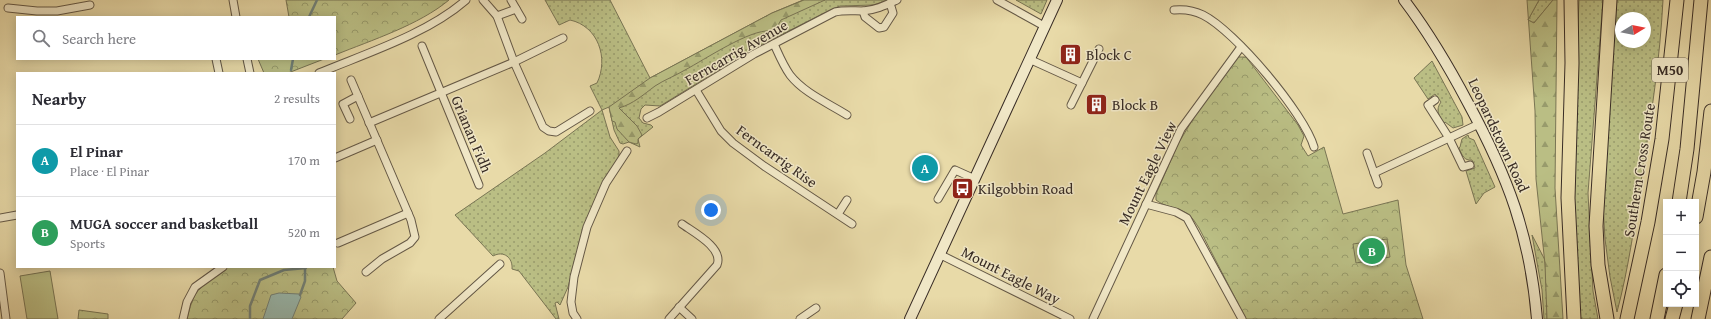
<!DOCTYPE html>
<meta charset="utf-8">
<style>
:root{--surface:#fff;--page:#f7f7f7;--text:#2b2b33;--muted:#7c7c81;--line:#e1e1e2;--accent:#b45309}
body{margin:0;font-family:"Gentium Book Plus",serif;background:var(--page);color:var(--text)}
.controls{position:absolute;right:12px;bottom:12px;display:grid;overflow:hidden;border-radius:0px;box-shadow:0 2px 10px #0003}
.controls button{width:36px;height:36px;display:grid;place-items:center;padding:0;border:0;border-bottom:1px solid var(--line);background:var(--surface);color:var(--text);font:20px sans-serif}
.compass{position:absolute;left:1615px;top:12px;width:36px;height:36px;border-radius:50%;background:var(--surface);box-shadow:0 2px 10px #0003;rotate:80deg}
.you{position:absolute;left:711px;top:210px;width:14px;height:14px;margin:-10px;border:3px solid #fff;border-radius:50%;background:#1a73e8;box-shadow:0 0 0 6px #1a73e833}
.badge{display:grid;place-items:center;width:26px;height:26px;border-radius:50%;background:var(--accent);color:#fff;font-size:13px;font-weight:700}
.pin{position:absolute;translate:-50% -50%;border:2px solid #fff;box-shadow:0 1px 4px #0006}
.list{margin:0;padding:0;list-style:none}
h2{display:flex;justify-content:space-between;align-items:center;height:52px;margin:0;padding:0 16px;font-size:17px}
h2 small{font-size:13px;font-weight:400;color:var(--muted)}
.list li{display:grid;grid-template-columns:26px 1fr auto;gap:12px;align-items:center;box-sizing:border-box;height:72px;padding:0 16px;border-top:1px solid var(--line)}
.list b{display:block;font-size:15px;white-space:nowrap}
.list p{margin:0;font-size:13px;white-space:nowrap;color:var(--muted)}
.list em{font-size:13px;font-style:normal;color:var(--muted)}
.icon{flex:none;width:22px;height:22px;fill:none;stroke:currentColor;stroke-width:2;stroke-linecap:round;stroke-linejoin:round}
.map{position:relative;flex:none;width:1711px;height:319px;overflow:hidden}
.search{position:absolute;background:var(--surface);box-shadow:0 2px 10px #0003;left:16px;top:16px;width:320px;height:44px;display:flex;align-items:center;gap:10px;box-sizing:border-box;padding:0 14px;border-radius:0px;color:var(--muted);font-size:15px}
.panel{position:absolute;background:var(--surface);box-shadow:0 2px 10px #0003;left:16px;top:72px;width:320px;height:196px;border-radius:0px}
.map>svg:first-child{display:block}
.grass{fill:url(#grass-dots);stroke:#797554;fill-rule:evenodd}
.forest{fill:url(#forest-firs);stroke:#797554}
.park{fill:url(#park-crowns);stroke:#797554}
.garden{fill:#babe84;stroke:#797554}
.water{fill:#98b9af;stroke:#728178}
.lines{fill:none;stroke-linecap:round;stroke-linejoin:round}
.stream{stroke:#728178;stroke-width:2.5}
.street-casing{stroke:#645846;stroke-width:9}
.secondary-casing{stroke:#382c25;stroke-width:12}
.highway-casing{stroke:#382c25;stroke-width:15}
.street{stroke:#f0e7c6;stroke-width:7}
.secondary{stroke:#f0e7c6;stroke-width:10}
.highway{stroke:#e8daa8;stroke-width:13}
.labels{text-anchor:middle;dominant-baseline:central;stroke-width:3;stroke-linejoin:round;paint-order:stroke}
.shield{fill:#f0e7c6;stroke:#6f6455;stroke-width:1}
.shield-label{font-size:14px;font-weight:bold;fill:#382c25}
.street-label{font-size:15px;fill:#382c25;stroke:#f0e7c6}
.poi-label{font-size:15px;fill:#382c25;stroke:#f0e7c6;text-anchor:start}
</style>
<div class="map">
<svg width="1711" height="319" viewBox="0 0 1711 319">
<defs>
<pattern id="grass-dots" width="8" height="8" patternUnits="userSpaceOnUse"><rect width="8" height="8" fill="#babe84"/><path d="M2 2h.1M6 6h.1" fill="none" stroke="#989b6c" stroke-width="1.8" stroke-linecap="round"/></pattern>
<pattern id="forest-firs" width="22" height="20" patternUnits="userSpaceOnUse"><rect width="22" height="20" fill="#babe84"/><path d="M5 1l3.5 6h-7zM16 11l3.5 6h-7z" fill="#989b6c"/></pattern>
<pattern id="park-crowns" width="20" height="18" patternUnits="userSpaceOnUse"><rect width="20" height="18" fill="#babe84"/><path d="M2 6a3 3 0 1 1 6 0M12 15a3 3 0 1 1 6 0" fill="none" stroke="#989b6c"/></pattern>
</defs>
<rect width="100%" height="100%" fill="#e8daa8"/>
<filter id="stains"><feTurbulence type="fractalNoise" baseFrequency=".005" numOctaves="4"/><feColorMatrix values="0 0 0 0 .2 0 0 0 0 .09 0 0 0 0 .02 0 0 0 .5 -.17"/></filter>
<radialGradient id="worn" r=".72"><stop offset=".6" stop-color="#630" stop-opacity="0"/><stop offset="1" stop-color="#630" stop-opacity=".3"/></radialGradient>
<!-- grass -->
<g class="grass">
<path d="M545 0H610L650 78 772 13 803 0H888L874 5 840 6 830 10 753 49 660 106 645 105 641 109 639 118 643 123 651 125 653 127 638 139 640 147 629 142 623 144 620 143 614 130 609 107 602 110 610 137 619 151V156L601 187 585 224 568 287 560 305 557 302 555 303 559 319H556L519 271 512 269C513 258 504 250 493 256L455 215 545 153 602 110 590 86 597 83C609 58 598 26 570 20L559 25Z"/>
<path d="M1016 0H1047L1041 14Z"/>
<path d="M1539 0H1553L1534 23 1528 20Z"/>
<path d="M1579 0H1603L1588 193 1593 291 1598 319H1579L1573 162Z"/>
<path d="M1616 0H1663C1660 59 1651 117 1642 175 1635 221 1629 267 1617 312L1610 277 1605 239 1602 188ZM1621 18H1645V42H1621Z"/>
<path d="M1432 61 1462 117 1463 125 1453 128 1445 122 1444 123C1439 116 1435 110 1441 102L1435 94 1428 99 1414 78Z"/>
<path d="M1468 135 1469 138 1474 140 1495 187 1484 193 1476 204 1466 171 1475 168 1472 160C1464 161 1462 155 1459 148L1460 147 1462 139Z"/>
<path d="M1532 235 1545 260 1547 294V319H1544L1542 290Z"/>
</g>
<!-- forest -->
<g class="forest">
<path d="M804 0H825L781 20 777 27 770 31C750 29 704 60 685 70 675 76 664 80 655 86 643 95 633 104 619 108L637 126 642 135 638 139V143L636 144 629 142 617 129 615 122 612 121 609 107 650 78 772 13Z"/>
<path d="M1527 0H1539L1528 20 1534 23 1553 0H1557L1555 188 1563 319H1547L1545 264 1536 179 1535 111Z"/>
</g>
<!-- park -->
<g class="park">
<path d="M286 0H449C419 25 372 40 335 55V17H289Z"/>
<path d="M1238 57H1246L1298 125 1304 136 1301 145 1308 156 1324 147 1343 214 1398 200 1406 265 1423 319H1246L1199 228C1196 224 1193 218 1189 215 1179 207 1166 208 1156 200V194L1178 144 1196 114Z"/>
<path d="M258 59H324L288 73H264Z"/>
<path d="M228 267H333L337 281 356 303 342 319H187C189 311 191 302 195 295 202 283 218 277 228 267Z"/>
<path d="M79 310 108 314V319H78Z"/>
</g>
<!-- garden -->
<g class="garden">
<path d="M1387 239 1390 257 1356 263 1353 244Z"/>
<path d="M50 271 58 319H27L20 276Z"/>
</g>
<!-- water -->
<path class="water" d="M279 293 299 294 301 297 292 319H263L271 295Z"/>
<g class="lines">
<!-- stream -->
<g class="stream">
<path d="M309 17 317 0"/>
<path d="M291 70 293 59"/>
<path d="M300 295 305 281V267"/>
<path d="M250 319V306L260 280 284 270 306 268"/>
</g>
<defs>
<g id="street">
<path d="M233 0 236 17"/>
<path d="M483 0 497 16 514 62 543 127 549 131 556 132 590 111"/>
<path d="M511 0 522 19"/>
<path d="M997 0 1044 26"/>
<path d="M8 8 37 11H57L90 5"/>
<path d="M1174 10C1185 9 1193 10 1203 15 1235 31 1304 113 1314 147"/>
<path d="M863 11 865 17 879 28 884 27 893 13 890 3"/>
<path d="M497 16 516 9"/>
<path d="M774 44C779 55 783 65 790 75 804 93 828 103 847 115"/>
<path d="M422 46 479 185"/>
<path d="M216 59 219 73"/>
<path d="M247 59 250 73"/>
<path d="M1029 59 1082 83"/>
<path d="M319 73C367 53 427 34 466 0"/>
<path d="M351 80 411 220 415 237 410 243 382 259 366 272"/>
<path d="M696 90 721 131 733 143 764 166 852 224"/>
<path d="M1435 100 1428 105 1449 138 1463 167 1470 165"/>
<path d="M1071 105 1099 49"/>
<path d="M647 118 659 112 754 54 835 12C844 10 853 11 863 11 876 10 886 5 897 0"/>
<path d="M350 119 343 104 358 96"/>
<path d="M369 123 514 62 563 38"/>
<path d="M1367 153 1378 184"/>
<path d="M335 158 377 140"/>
<path d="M1374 173 1479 124"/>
<path d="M938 199 955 170 975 179"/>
<path d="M1146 204 1176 212 1187 218 1242 319"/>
<path d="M838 214 847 200"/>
<path d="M0 218 17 215"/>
<path d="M338 243 408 213"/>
<path d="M939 254 1070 319"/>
<path d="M0 273 6 319"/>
<path d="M679 307 692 319"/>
<path d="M183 319 187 302 195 287 223 267"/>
<path d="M439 319 500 264"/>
<path d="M577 319 573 313 571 302 574 277 587 227 606 183 627 151"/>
<path d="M669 319 717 265C724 248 693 232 682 224"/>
<path d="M800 319 816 308"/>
<path d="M1093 319 1181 129 1241 47"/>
</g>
<g id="secondary">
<path d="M1404 0C1429 33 1449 67 1468 103 1508 177 1530 235 1537 319"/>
<path d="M910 319 1057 0"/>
</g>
<g id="highway">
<path d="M1571 0 1572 63 1568 198 1574 319"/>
<path d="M1679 202 1687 149 1701 0"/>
<path d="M1696 217 1704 172 1711 111"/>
<path d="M1607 319 1598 265 1596 226 1610 0"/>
<path d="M1627 319 1648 222 1662 139 1677 0"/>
<path d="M1657 319 1666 275"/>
<path d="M1672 319 1676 304"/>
<path d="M1698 319 1711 257"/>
</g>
</defs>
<!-- street casing -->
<use href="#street" class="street-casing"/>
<!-- secondary casing -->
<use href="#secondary" class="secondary-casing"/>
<!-- highway casing -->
<use href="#highway" class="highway-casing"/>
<!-- street -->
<use href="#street" class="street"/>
<!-- secondary -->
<use href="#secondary" class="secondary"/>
<!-- highway -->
<use href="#highway" class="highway"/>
</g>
<!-- icons -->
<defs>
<symbol id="building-square" viewBox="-11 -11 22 22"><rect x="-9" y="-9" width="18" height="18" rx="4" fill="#8f2418" stroke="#f0e7c6"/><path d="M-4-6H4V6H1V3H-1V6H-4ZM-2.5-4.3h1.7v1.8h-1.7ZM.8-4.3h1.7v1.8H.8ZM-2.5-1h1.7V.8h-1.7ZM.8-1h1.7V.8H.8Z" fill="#fff"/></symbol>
<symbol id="bus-square" viewBox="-11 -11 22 22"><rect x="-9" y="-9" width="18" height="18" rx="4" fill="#8f2418" stroke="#f0e7c6"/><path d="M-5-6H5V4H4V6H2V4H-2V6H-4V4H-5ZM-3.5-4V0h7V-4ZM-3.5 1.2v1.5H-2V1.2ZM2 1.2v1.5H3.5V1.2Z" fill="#fff"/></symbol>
</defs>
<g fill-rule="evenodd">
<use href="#building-square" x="1058" y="42" width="25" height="25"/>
<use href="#building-square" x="1084" y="92" width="25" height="25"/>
<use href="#bus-square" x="950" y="176" width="25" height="25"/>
</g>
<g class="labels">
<!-- shield labels -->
<rect class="shield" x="1652" y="58" width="36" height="24" rx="3"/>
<g class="shield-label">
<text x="1670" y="70">M50</text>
</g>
<!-- street labels -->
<g class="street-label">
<text transform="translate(736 52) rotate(-30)">Ferncarrig Avenue</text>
<text transform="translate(472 134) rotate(67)">Grianan Fidh</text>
<text transform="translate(1499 135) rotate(65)">Leopardstown Road</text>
<text transform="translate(777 156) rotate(36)">Ferncarrig Rise</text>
<text transform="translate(1639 170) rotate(-81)">Southern Cross Route</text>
<text transform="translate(1147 173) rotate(-64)">Mount Eagle View</text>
<text transform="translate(1011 275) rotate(27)">Mount Eagle Way</text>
</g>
<!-- poi labels -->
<g class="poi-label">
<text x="1086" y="54">Block C</text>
<text x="1112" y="104">Block B</text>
<text x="978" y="188">Kilgobbin Road</text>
</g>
</g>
<rect width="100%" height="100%" filter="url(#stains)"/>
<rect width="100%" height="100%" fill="url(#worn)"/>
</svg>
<div class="controls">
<button>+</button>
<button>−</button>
<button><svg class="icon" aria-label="locate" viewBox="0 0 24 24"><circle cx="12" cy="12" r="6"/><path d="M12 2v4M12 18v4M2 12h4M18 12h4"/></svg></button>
</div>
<svg class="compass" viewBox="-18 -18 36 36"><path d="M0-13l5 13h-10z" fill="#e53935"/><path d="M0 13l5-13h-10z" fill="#7c7c81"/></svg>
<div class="you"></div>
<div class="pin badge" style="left:925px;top:168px;background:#0f9aa8">A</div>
<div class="pin badge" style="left:1372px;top:251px;background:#2e9e5b">B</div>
<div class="search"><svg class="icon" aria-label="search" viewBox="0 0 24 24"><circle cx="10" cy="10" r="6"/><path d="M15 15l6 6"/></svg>Search here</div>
<section class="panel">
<h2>Nearby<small>2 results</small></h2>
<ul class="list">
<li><span class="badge" style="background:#0f9aa8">A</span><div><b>El Pinar</b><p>Place · El Pinar</p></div><em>170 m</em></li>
<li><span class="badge" style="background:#2e9e5b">B</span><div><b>MUGA soccer and basketball</b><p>Sports</p></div><em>520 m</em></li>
</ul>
</section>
</div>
